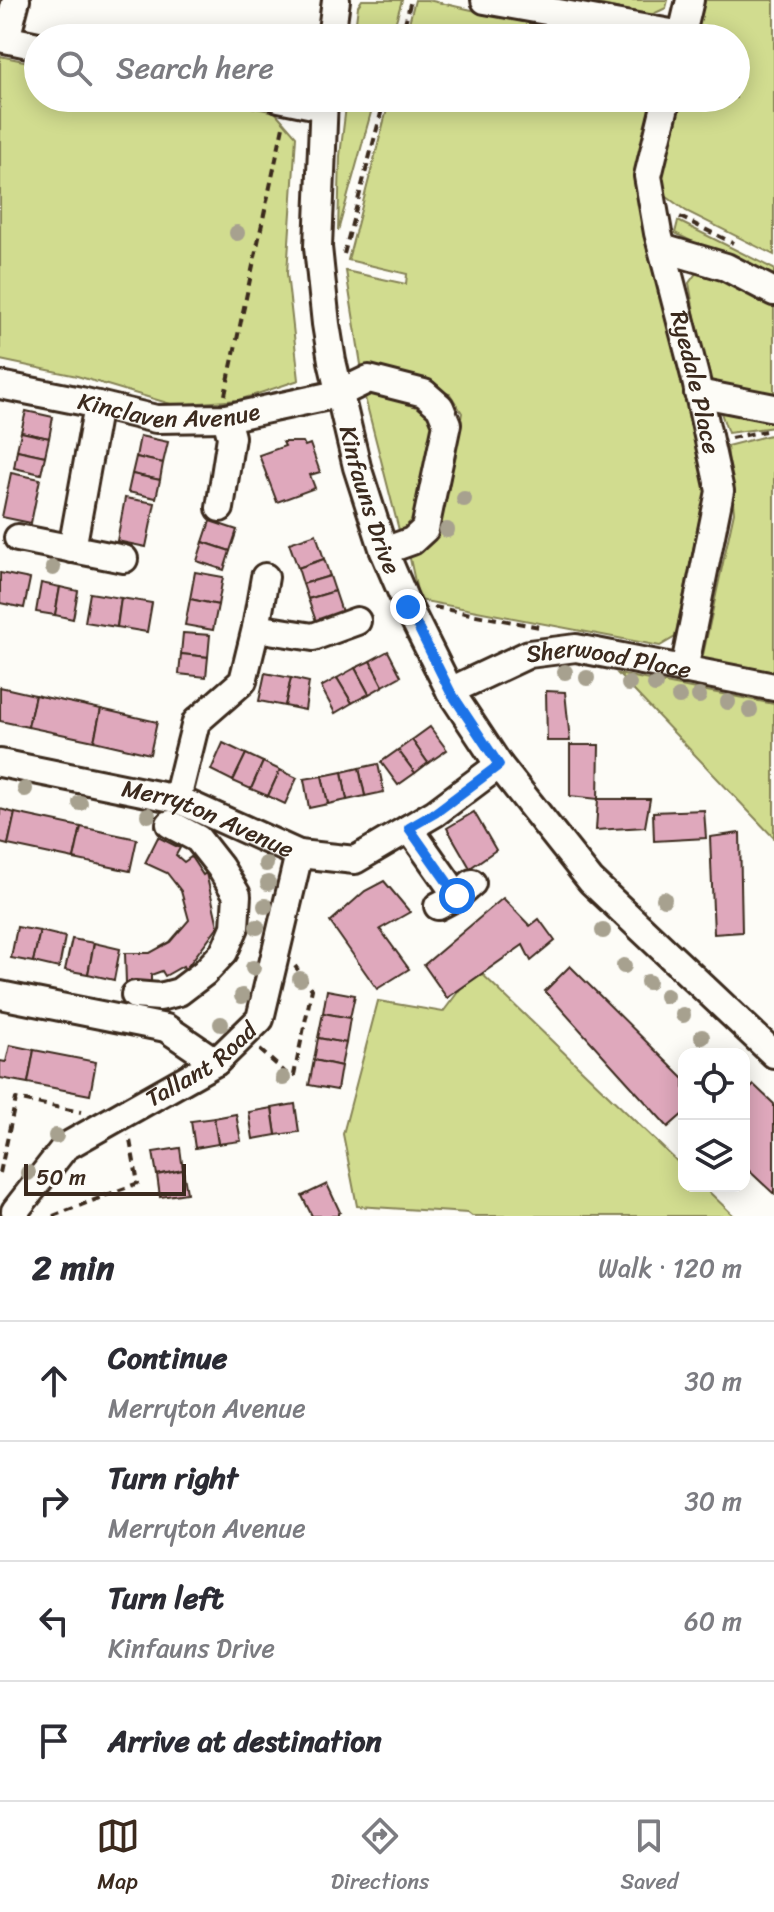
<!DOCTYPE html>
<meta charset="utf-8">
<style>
:root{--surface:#fff;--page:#f2f2f3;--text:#2b2b33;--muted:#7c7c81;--line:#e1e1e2;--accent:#3b2a1e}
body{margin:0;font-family:Sriracha,sans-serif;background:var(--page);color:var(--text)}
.controls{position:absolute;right:24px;bottom:24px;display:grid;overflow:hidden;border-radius:16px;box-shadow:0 4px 20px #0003}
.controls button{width:72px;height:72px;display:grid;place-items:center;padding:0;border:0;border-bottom:2px solid var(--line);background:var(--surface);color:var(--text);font:40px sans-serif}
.scale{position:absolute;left:24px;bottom:20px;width:162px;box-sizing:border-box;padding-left:8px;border:4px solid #3b2a1e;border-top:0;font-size:22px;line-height:28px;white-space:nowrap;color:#3b2a1e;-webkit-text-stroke:6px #fdfcf7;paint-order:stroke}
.stop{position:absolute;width:24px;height:24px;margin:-18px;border:6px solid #1a73e8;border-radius:50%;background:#fff}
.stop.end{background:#1a73e8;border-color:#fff;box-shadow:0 2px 8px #0008}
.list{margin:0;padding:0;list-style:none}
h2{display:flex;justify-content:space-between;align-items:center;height:104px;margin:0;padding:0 32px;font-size:34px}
h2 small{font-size:26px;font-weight:400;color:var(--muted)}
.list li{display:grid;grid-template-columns:52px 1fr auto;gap:24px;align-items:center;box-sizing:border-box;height:120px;padding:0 32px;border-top:2px solid var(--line)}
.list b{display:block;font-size:30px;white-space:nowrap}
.list p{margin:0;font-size:26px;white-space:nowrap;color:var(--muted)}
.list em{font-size:26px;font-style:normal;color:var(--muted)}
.icon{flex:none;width:44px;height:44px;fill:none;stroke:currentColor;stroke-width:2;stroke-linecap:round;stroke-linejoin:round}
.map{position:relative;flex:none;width:774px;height:1216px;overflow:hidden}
.search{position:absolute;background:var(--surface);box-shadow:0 4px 20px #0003;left:24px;right:24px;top:24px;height:88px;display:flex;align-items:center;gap:20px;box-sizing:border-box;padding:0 28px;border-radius:44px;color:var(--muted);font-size:30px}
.sheet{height:584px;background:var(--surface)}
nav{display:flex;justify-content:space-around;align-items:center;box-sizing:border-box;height:112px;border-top:2px solid var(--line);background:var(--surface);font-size:22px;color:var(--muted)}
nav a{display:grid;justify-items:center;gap:4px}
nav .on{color:var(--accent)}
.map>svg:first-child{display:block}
.green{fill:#d1dc8f;stroke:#868356;stroke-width:2}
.building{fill:#dfa8bc;stroke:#3b2a1e;stroke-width:2}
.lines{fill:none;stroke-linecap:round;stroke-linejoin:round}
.minor-casing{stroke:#3b2a1e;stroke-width:32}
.path{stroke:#3b2a1e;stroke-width:4;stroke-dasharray:8 6;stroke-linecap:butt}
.minor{stroke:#fdfcf7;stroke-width:26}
.tree{fill:#a7a18f}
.route{stroke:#1a73e8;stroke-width:10}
.labels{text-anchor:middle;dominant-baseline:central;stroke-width:6;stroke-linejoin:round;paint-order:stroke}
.street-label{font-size:24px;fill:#3b2a1e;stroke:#fdfcf7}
</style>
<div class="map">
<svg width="774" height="1216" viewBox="0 0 774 1216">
<rect width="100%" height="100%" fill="#fdfcf7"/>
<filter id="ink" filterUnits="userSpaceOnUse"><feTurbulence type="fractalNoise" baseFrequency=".0125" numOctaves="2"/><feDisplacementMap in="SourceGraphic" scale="16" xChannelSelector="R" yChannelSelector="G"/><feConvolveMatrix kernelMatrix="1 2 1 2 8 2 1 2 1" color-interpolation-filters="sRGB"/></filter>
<g filter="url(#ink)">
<!-- green -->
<g class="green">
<path d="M362 0H402L391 38H354L358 6Z"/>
<path d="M415 0H428L595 38H405Z"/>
<path d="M582 0H668L666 8 649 16Z"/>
<path d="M699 0H774V255L686 211 663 194 662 158 676 98H736V38H690Z"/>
<path d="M0 56 38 64V98H207L275 112 296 136 287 273 299 380 239 400 174 405 77 376 0 360Z"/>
<path d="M347 98H375L338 231 340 156Z"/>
<path d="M390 98H651L637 179 688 400 706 488 675 637 660 646 419 600 409 554 430 538 450 481 462 413 450 394 362 371 346 271 406 284 407 274 348 260Z"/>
<path d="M678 221 774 269V283L675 233Z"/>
<path d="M699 269 774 301V399L713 383 704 370 689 283Z"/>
<path d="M424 393 440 407 417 526 400 534 364 394Z"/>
<path d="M719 407 774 413V427L728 433Z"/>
<path d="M774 434V678L701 664 734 512 727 446Z"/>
<path d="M618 674 774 704V838Z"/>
<path d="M476 968 684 1168V1186H703L734 1216H472L468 1213 357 1206 343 1134 378 1001 443 1012Z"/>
</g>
<!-- building -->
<g class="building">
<path d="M26 411 53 417 49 438 21 432Z"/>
<path d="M21 432 49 438 45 456 17 450Z"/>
<path d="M140 436 168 442 163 463 136 457Z"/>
<path d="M283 442H303L305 446 310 444 320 472 310 475 315 488 277 502 259 455 285 446Z"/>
<path d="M17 450 45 456 41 474 14 468Z"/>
<path d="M136 457 163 463 160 480 132 474Z"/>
<path d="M11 473 40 479 31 523 2 517Z"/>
<path d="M132 474 160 480 156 498 128 492Z"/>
<path d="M125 498 155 503 146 547 117 541Z"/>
<path d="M210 521 237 530 230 551 203 542Z"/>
<path d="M316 534 324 559 298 568 289 543Z"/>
<path d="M203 542 230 551 224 570 197 561Z"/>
<path d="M324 559 330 576 303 584 298 568Z"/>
<path d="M195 572 223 577 218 605 190 599Z"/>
<path d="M0 573 30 579 24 608 0 603Z"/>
<path d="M330 576 335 591 308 599 303 584Z"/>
<path d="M41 583 60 587 55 615 36 612Z"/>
<path d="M60 587 78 591 73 619 55 615Z"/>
<path d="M335 591 342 612 316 621 308 599Z"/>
<path d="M90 593 121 598 117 627 85 622Z"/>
<path d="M121 598 152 603 147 632 117 627Z"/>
<path d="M190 599 218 605 213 630 185 625Z"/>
<path d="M183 633 210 635 208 657 181 654Z"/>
<path d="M388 651 401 676 383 686 370 661Z"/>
<path d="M181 654 208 657 206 677 179 674Z"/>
<path d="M370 661 383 686 369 694 355 668Z"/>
<path d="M355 668 369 694 352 703 337 678Z"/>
<path d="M265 673 291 678 285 706 259 701Z"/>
<path d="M291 678 309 682 305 710 285 706Z"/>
<path d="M337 678 352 703 335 713 321 687Z"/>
<path d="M0 687 35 695 28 727 0 721Z"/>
<path d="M546 691 565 692 570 741H547Z"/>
<path d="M35 695 101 709 94 741 28 727Z"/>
<path d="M101 709 157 722 150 754 94 741Z"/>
<path d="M430 727 447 750 428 763 412 740Z"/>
<path d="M412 740 428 763 415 773 398 750Z"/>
<path d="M223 743 246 754 233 781 211 770Z"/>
<path d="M570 745H599L598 799 570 796Z"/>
<path d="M398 750 415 773 398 785 381 762Z"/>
<path d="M246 754 263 762 251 789 233 781Z"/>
<path d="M263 762 280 770 268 796 251 789Z"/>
<path d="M378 764 384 792 365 796 359 768Z"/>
<path d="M359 768 365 796 347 800 342 772Z"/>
<path d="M280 770 297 778 285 804 268 796Z"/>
<path d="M342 772 347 800 328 804 322 776Z"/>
<path d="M322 776 328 804 309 808 304 779Z"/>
<path d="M598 799H650L645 827 596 830Z"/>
<path d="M0 809 15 813 8 845 0 843Z"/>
<path d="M704 810 706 838 654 841 653 812Z"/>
<path d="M474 812 496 850 470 868 447 828Z"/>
<path d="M15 813 81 827 74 859 8 845Z"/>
<path d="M81 827 137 839 130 871 74 859Z"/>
<path d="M740 833 742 932 714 934 710 837Z"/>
<path d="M158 837 180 848 176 855 184 862 191 857 203 875 206 873 218 926 185 970 183 966 165 976 162 971 151 975V983H126L125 953H150L170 942 189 920 181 891 167 873 145 863Z"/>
<path d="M384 881 410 912 380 929 409 969 377 989 330 922 365 891Z"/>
<path d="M503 898 530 926 539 919 555 941 531 961 523 945 447 998 424 965Z"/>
<path d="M17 927 40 931 33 962 11 958Z"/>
<path d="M40 931 65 937 59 968 33 962Z"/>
<path d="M72 939 94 943 88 974 65 970Z"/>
<path d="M94 943 120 949 114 980 88 974Z"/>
<path d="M570 966 684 1079V1113L668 1127 545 991Z"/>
<path d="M327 990 355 995 350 1018 323 1013Z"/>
<path d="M323 1013 350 1018 346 1043 318 1038Z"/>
<path d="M318 1038 346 1043 341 1066 314 1060Z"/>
<path d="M10 1045 34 1050 28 1083 0 1078V1061L6 1062Z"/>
<path d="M34 1050 96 1062 90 1095 28 1083Z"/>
<path d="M314 1060 341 1066 337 1090 309 1085Z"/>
<path d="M754 1085 774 1104V1194L744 1166V1095Z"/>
<path d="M295 1104 299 1132 276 1135 272 1108Z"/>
<path d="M272 1108 276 1135 253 1139 249 1112Z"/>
<path d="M236 1114 241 1141 218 1144 214 1118Z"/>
<path d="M214 1118 218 1144 195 1148 191 1121Z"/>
<path d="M180 1148 183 1170 157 1175 153 1152Z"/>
<path d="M183 1170 187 1193 160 1197 157 1175Z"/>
<path d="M327 1184 340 1212 338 1213V1216H312L302 1196Z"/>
</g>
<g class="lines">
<defs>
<g id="minor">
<path d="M485 0 682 35"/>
<path d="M0 38 38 46"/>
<path d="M331 38 336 0"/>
<path d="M681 38 690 0"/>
<path d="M6 39 16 0"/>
<path d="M279 98 323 107"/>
<path id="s1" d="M324 98 318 247 326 324 332 361 357 467 384 551 408 607 450 691 499 765 591 881 774 1054"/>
<path id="s2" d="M667 98 648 176 658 233 695 376 720 491 684 670"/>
<path d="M662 248 726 267 774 292"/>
<path id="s3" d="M0 385 81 401 156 419 226 418 338 394 369 379 424 393 440 407 447 424 425 529 412 541 384 551"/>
<path d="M698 393 774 408"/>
<path d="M220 508 231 437 226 418"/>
<path d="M18 538 124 559"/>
<path d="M72 549 98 405"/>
<path d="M256 628 313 637 357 621"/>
<path id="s4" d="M450 691 529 654 576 648 774 687"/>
<path id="s5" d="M0 763 177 799 299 854 355 860 435 813 499 765"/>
<path d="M177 799 196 722 243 681 256 628 265 577"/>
<path d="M409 828 457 896"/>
<path d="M438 906 457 896 472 883"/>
<path d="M0 995 166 1028 216 1062"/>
<path d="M135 995 160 997 179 992 204 973 224 952 235 927 237 895 220 867 198 839 170 824"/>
<path id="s6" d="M16 1216 15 1211 65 1147 216 1062 260 1019 299 854"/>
</g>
</defs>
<!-- minor casing -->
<use href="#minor" class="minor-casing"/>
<!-- path -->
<g class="path">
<path d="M401 38 411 0"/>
<path d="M680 217 733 243"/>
<path d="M344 254 385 98"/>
<path d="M225 395 284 122"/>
<path d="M731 438 765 431"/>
<path d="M434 607 539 627"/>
<path d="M260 1050 286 1073 294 1075 312 989 295 966"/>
<path d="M0 1173 16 1099 81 1112"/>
<path d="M53 1216 138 1183 129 1135"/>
</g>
<!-- minor -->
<use href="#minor" class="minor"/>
</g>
<!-- trees -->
<g class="tree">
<circle cx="237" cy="233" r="8"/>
<circle cx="464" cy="499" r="8"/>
<circle cx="447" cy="530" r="8"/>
<circle cx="53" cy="568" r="8"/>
<circle cx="565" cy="672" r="8"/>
<circle cx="587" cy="678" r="8"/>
<circle cx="629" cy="684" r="8"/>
<circle cx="655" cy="685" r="8"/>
<circle cx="699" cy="696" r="8"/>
<circle cx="679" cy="697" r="8"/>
<circle cx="728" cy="702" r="8"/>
<circle cx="750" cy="710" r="8"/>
<circle cx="25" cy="789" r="8"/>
<circle cx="80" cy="803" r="8"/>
<circle cx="148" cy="815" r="8"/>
<circle cx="266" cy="864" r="8"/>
<circle cx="268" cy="883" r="8"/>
<circle cx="664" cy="899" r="8"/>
<circle cx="265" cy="906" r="8"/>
<circle cx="257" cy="927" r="8"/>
<circle cx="603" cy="931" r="8"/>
<circle cx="624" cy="966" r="8"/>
<circle cx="253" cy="968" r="8"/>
<circle cx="300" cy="979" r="8"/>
<circle cx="648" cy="982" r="8"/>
<circle cx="242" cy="996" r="8"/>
<circle cx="666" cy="996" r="8"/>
<circle cx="683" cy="1015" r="8"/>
<circle cx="221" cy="1024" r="8"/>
<circle cx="702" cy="1037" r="8"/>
<circle cx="283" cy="1078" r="8"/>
<circle cx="56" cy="1136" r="8"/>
<circle cx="28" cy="1173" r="8"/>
</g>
</g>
<g class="lines" filter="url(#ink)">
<!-- route -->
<path class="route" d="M408 607 450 691 499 765 435 813 409 828 457 896"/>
</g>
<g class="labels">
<!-- street labels -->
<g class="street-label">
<text stroke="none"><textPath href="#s2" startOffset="292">Ryedale Place</textPath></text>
<text stroke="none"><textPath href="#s3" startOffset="172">Kinclaven Avenue</textPath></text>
<text stroke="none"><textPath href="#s1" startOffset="408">Kinfauns Drive</textPath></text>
<text stroke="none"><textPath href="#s4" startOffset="168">Sherwood Place</textPath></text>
<text stroke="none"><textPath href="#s5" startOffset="216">Merryton Avenue</textPath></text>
<text stroke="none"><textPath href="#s6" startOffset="246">Tallant Road</textPath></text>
</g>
</g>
</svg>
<div class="controls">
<button><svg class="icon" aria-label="locate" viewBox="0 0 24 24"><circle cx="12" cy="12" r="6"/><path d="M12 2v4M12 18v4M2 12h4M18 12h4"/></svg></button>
<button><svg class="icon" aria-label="layers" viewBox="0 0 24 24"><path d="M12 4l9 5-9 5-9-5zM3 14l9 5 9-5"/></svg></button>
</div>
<div class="scale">50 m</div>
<div class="stop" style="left:457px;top:896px"></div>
<div class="stop end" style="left:408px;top:607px"></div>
<div class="search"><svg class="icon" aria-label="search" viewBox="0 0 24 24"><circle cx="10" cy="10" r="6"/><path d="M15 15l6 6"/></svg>Search here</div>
</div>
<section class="sheet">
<h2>2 min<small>Walk · 120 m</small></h2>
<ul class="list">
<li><svg class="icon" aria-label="ahead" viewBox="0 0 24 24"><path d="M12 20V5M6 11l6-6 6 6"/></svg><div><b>Continue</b><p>Merryton Avenue</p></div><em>30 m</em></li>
<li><svg class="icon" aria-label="right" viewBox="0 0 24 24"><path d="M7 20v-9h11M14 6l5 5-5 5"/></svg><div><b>Turn right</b><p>Merryton Avenue</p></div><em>30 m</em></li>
<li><svg class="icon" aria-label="left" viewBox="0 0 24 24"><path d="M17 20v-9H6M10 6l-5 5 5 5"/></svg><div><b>Turn left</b><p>Kinfauns Drive</p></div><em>60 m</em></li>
<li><svg class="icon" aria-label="arrive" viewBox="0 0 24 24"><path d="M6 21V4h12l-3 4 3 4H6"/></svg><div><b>Arrive at destination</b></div></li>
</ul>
</section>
<nav>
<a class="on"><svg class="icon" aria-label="map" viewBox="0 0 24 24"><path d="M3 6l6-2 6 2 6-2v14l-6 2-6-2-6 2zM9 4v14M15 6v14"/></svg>Map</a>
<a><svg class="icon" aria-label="directions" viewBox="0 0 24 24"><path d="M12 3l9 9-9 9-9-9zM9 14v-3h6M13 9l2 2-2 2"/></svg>Directions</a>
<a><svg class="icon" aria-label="saved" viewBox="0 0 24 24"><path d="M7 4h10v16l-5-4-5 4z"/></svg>Saved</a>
</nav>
